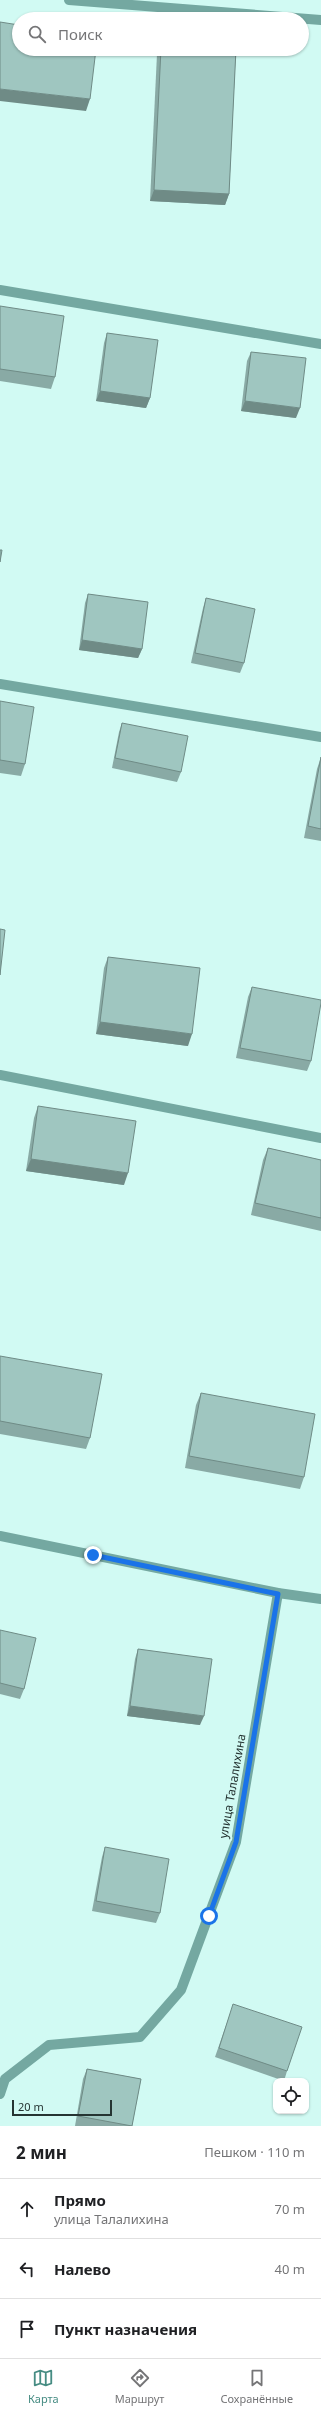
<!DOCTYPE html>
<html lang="ru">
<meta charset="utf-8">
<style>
:root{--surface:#fff;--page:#f2f2f2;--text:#202124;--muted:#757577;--line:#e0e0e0;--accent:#468c83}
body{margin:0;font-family:"Noto Sans",sans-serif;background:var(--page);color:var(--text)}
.controls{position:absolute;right:12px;bottom:12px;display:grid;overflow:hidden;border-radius:8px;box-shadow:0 1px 3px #0004}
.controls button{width:36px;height:36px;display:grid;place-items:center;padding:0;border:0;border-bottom:1px solid var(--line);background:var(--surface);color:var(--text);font:20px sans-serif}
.scale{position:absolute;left:12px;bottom:10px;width:100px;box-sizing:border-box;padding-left:4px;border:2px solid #253432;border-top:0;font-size:11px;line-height:14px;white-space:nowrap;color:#253432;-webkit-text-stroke:3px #d1faf3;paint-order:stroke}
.stop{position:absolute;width:12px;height:12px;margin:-9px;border:3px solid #1a73e8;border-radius:50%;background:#fff}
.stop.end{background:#1a73e8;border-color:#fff;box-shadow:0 1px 4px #0008}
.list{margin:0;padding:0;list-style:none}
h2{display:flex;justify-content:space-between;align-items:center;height:52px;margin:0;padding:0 16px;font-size:17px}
h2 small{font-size:13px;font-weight:400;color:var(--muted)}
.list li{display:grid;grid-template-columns:26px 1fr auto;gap:12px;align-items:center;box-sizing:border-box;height:60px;padding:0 16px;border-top:1px solid var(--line)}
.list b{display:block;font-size:15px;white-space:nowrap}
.list p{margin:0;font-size:13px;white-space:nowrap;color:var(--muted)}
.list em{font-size:13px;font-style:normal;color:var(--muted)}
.icon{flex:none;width:22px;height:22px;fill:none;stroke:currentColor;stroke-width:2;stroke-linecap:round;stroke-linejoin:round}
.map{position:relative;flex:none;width:321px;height:2126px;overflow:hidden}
.search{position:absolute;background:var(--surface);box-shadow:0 1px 3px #0004;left:12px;right:12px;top:12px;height:44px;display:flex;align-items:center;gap:10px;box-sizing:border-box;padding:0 14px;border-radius:22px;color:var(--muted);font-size:15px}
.sheet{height:232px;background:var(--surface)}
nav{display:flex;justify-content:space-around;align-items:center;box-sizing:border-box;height:56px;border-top:1px solid var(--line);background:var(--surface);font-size:11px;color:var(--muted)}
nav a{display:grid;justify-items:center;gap:2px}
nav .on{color:var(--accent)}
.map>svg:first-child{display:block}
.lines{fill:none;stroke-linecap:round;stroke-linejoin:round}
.service{stroke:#74a8a1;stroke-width:10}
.wall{fill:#89aaa5}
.shaded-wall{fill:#6f8b86}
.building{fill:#9fc6c0;stroke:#6f8b86}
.route{stroke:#1a73e8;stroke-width:5}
.labels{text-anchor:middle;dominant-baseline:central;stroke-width:4;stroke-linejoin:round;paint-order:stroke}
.street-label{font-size:12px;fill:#253432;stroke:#d1faf3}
</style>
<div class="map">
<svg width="321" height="2126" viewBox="0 0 321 2126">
<rect width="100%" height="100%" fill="#d1faf3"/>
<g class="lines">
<!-- service -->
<g class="service">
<path d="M69 0 321 20"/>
<path d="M0 290 321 344"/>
<path d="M0 684 321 737"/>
<path d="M0 1075 321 1138"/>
<path d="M0 1536 278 1593 321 1599"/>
<path d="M0 2094 5 2079 49 2045 140 2037 181 1990 236 1842 278 1593"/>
</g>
</g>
<!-- wall -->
<g class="wall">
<path d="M159 49H236L229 194 225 205 150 201 157 54Z"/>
<path d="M0 306 55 377 51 389 0 381Z"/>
<path d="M107 333 150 398 146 408 96 401 104 343Z"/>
<path d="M251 352 296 418 241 411 247 361Z"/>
<path d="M88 594 142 649 138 658 79 650 85 603Z"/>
<path d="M206 598 244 663 240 673 191 663 203 608Z"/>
<path d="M0 701 25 764 21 776 0 773Z"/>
<path d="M122 723 181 772 177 782 112 768 119 732Z"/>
<path d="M321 757V841L304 838 317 769Z"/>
<path d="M108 957 188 1046 96 1034 104 968Z"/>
<path d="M252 987 311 1061 307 1071 236 1058 248 997Z"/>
<path d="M38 1106 124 1185 26 1171 34 1118Z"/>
<path d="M268 1148 321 1160V1231L251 1215 263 1160Z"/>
<path d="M0 1356 90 1438 86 1449 0 1434Z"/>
<path d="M201 1393 304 1477 300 1489 185 1468 196 1405Z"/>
<path d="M0 1630 24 1689 20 1699 0 1694Z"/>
<path d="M138 1649 200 1725 127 1716 135 1659Z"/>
<path d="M105 1847 160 1913 156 1923 92 1911 102 1857Z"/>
<path d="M230 2014 287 2071 284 2081 215 2057Z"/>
<path d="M87 2069 141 2079 132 2126H75L83 2079Z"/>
</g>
<!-- shaded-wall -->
<g class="shaded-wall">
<path d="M0 89 90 99 86 111 0 101Z"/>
<path d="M154 190 229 194 225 205 150 201Z"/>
<path d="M100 391 150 398 146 408 96 401Z"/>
<path d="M245 401 300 408 296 418 241 411Z"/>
<path d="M82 640 142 649 138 658 79 650Z"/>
<path d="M100 1022 192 1034 188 1046 96 1034Z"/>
<path d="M31 1159 128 1173 124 1185 26 1171Z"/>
<path d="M130 1706 204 1716 200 1725 127 1716Z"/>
</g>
<!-- building -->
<g class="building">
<path d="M0 22 19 25V49H96L90 99 0 89Z"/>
<path d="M161 49H236L229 194 154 190Z"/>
<path d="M0 306 64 316 55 377 0 369Z"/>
<path d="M107 333 158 340 150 398 100 391Z"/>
<path d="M251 352 306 358 300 408 245 401Z"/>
<path d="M0 550H2L0 562Z"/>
<path d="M88 594 148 602 142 649 82 640Z"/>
<path d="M206 598 255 609 244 663 195 653Z"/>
<path d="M0 701 34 707 25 764 0 760Z"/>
<path d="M122 723 188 736 181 772 115 758Z"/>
<path d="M321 757V829L308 826Z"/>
<path d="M0 929 5 930 0 975Z"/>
<path d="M108 957 200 968 192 1034 100 1022Z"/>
<path d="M252 987 321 1000V1003L311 1061 240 1048Z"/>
<path d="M38 1106 136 1121 128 1173 31 1159Z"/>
<path d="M268 1148 321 1160V1218L255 1203Z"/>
<path d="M0 1356 102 1374 90 1438 0 1421Z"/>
<path d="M201 1393 315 1414 304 1477 189 1456Z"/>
<path d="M0 1630 36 1638 24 1689 0 1683Z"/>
<path d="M138 1649 212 1659 204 1716 130 1706Z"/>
<path d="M105 1847 169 1859 160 1913 96 1901Z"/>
<path d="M233 2004 302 2027 287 2071 219 2048Z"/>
<path d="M87 2069 141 2079 132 2126 78 2116Z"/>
</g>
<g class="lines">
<!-- route -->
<path class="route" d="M93 1555 278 1594 236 1842 209 1916"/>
</g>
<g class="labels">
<!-- street labels -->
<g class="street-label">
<text transform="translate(232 1786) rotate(-80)">улица Талалихина</text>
</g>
</g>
</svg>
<div class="controls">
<button><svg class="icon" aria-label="locate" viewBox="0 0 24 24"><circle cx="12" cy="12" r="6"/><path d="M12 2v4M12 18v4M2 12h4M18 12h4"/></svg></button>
</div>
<div class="scale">20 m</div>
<div class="stop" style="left:209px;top:1916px"></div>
<div class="stop end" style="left:93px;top:1555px"></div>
<div class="search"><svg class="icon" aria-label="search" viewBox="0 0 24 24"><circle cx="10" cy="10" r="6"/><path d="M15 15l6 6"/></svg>Поиск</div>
</div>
<section class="sheet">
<h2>2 мин<small>Пешком · 110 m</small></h2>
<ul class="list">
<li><svg class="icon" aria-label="ahead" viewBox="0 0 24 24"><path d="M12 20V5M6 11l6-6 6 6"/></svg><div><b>Прямо</b><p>улица Талалихина</p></div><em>70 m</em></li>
<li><svg class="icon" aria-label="left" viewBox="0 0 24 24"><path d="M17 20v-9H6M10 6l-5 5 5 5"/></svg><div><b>Налево</b></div><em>40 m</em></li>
<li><svg class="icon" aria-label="arrive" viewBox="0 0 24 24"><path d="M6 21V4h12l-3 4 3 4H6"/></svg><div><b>Пункт назначения</b></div></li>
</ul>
</section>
<nav>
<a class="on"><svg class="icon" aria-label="map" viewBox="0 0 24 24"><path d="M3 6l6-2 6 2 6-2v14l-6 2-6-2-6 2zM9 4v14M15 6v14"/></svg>Карта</a>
<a><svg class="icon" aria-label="directions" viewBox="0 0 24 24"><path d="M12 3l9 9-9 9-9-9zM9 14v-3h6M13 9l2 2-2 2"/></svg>Маршрут</a>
<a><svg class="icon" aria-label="saved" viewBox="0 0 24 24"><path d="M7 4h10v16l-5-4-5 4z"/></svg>Сохранённые</a>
</nav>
